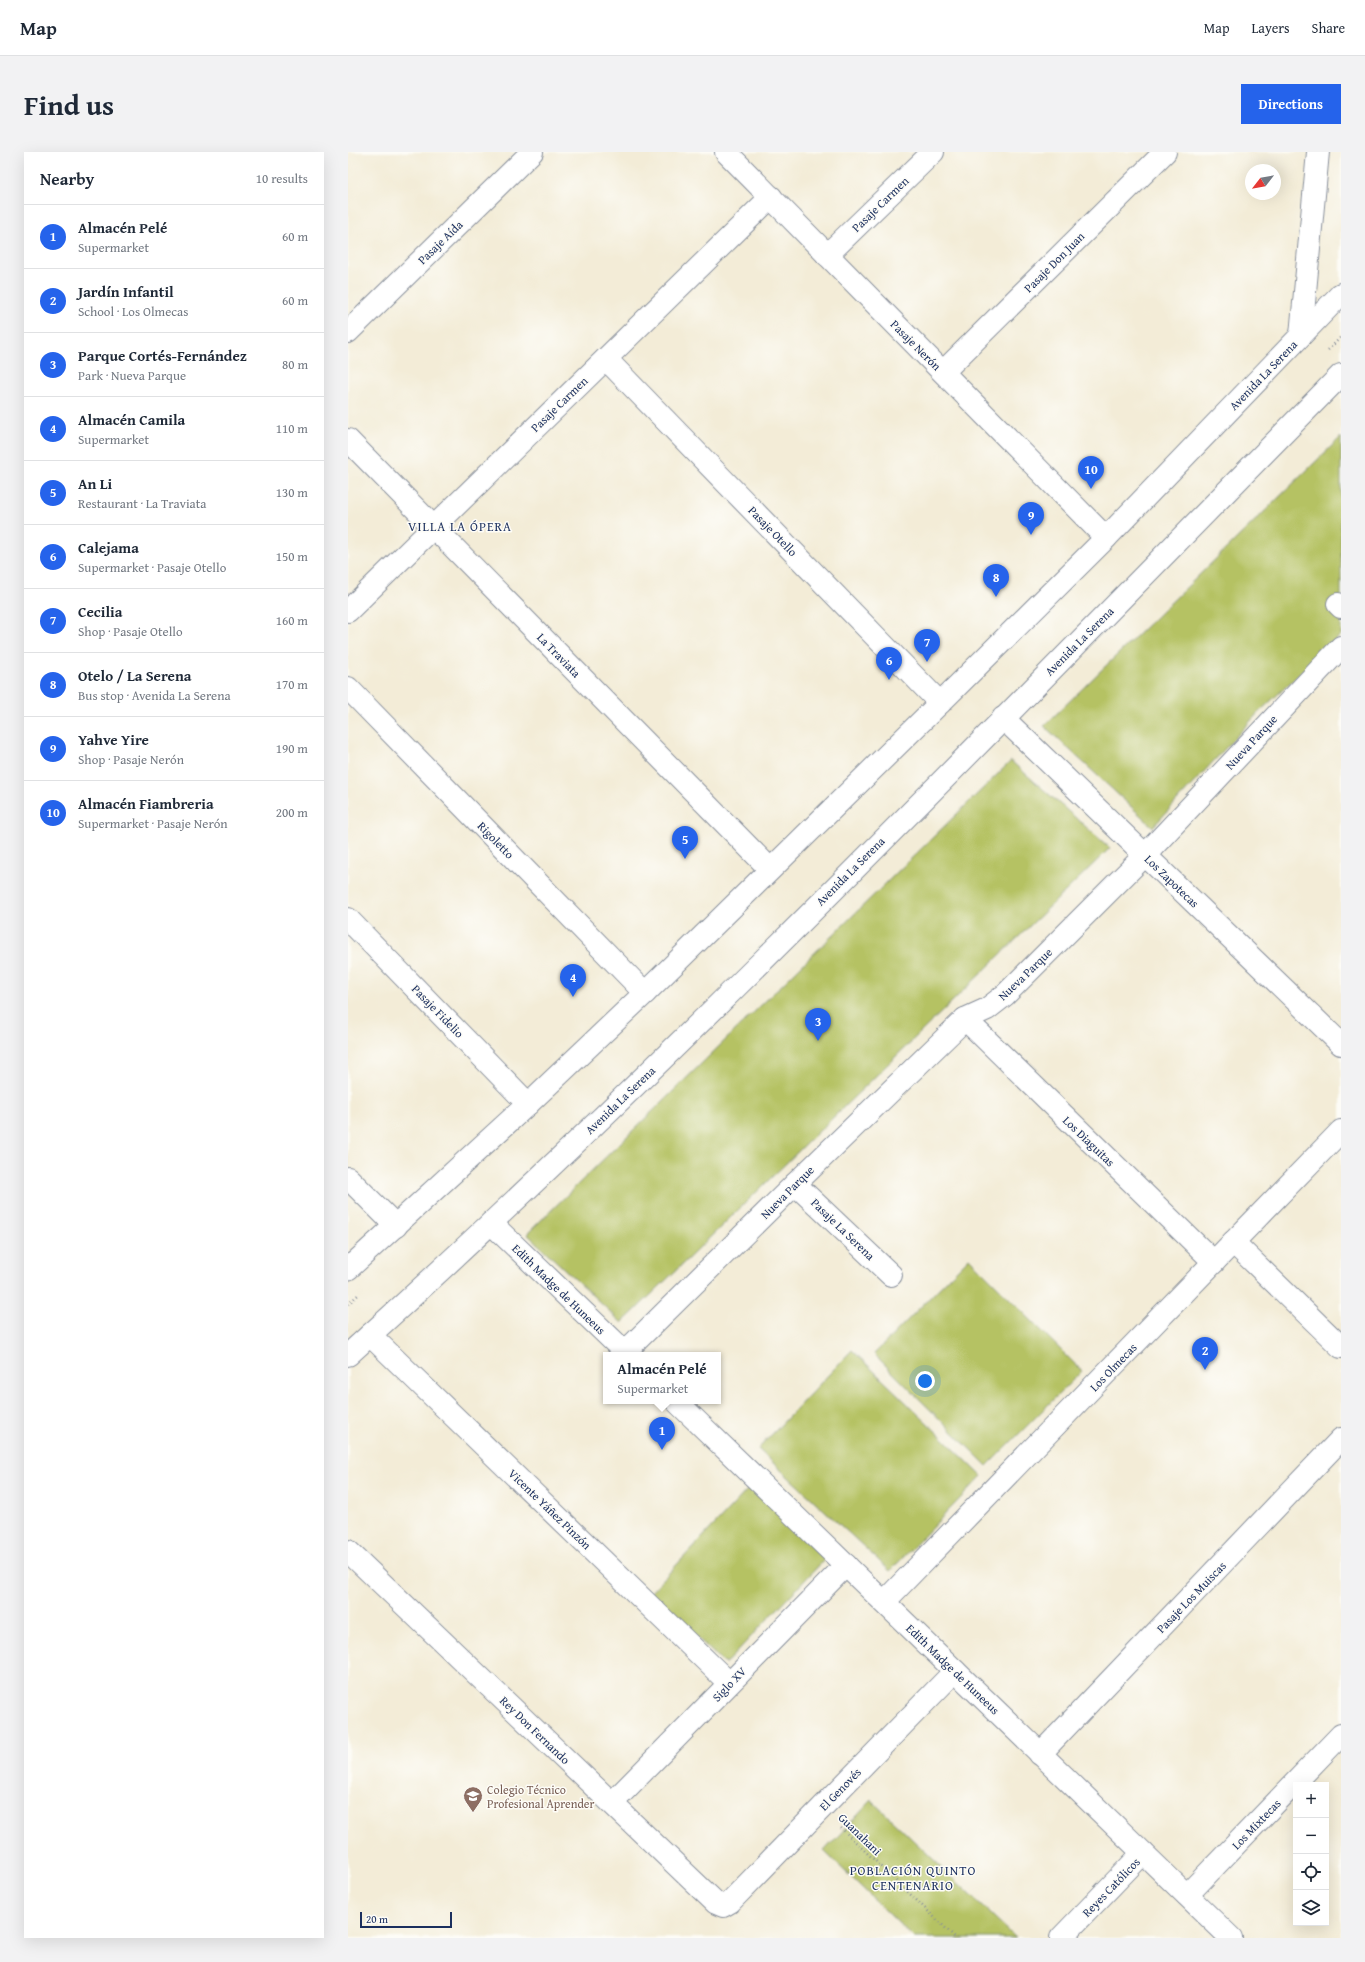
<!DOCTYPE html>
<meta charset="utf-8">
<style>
:root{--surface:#fff;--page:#f2f2f3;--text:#1f2937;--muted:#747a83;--line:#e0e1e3;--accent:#2563eb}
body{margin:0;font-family:"Gentium Book Plus",serif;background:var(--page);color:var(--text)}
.controls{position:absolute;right:12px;bottom:12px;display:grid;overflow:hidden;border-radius:0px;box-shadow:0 4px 16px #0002}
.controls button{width:36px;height:36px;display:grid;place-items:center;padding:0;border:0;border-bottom:1px solid var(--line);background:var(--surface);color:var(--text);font:20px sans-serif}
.compass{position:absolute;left:897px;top:12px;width:36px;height:36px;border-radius:50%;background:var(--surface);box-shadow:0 4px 16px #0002;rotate:239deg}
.scale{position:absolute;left:12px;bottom:10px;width:92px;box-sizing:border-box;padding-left:4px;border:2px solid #1b2f5e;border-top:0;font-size:11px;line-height:14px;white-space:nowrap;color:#1b2f5e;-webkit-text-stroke:3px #fdfcf7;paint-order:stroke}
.you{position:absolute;left:577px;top:1229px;width:14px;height:14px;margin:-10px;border:3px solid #fff;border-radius:50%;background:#1a73e8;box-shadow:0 0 0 6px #1a73e833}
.badge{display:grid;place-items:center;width:26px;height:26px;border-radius:50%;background:var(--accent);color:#fff;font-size:13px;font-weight:700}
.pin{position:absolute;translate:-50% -33px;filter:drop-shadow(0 1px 2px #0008)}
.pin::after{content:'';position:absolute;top:21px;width:14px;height:12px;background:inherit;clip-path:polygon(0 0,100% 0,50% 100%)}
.popup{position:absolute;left:255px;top:1200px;width:118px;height:52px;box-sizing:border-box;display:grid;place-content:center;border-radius:0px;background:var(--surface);filter:drop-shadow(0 1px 3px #0005);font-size:13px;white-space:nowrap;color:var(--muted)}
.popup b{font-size:15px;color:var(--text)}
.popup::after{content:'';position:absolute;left:50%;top:100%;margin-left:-8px;border:8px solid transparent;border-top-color:var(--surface)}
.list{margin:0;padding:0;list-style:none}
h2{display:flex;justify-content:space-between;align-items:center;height:52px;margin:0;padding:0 16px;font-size:17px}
h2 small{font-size:13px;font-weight:400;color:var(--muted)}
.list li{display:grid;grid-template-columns:26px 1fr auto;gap:12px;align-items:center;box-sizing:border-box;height:64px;padding:0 16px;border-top:1px solid var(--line)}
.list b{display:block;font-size:15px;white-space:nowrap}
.list p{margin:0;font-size:13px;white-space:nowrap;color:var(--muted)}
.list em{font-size:13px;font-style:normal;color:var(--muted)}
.icon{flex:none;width:22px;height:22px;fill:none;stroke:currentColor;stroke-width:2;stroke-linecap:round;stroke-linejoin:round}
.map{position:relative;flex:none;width:993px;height:1786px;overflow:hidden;border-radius:0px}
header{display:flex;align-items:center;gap:24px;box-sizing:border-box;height:56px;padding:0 20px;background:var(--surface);border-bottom:1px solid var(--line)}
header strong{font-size:19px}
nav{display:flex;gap:22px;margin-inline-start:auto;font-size:14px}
.intro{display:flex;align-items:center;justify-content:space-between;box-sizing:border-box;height:96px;padding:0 24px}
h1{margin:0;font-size:28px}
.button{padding:10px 18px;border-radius:0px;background:var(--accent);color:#fff;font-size:14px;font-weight:700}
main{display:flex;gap:24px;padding:0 24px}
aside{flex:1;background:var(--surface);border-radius:0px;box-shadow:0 4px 16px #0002}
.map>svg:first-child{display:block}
.green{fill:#b5c264;stroke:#687861}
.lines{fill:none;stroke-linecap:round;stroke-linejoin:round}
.minor-casing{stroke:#878e9a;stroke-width:24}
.tertiary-casing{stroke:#878e9a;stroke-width:24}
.secondary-casing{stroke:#878e9a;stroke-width:24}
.path{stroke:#878e9a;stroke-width:2.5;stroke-dasharray:1 3;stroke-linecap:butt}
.minor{stroke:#fff;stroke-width:22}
.tertiary{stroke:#fff;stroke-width:22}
.secondary{stroke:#fff;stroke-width:22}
.labels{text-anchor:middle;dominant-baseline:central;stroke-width:3;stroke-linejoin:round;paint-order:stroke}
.street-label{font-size:12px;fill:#1b2f5e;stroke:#fdfcf7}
.education-label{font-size:12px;fill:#785e54;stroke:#fdfcf7;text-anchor:start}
.neighbourhood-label{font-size:13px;letter-spacing:1px;fill:#1b2f5e;stroke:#fdfcf7}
</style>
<header>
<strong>Map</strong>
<nav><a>Map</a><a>Layers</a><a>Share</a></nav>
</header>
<div class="intro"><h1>Find us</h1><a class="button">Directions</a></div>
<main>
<aside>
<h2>Nearby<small>10 results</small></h2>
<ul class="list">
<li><span class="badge">1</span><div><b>Almacén Pelé</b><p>Supermarket</p></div><em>60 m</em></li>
<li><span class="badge">2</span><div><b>Jardín Infantil</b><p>School · Los Olmecas</p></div><em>60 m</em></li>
<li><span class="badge">3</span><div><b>Parque Cortés-Fernández</b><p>Park · Nueva Parque</p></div><em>80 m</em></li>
<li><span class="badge">4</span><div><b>Almacén Camila</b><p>Supermarket</p></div><em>110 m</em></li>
<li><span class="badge">5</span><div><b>An Li</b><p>Restaurant · La Traviata</p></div><em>130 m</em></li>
<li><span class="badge">6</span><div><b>Calejama</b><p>Supermarket · Pasaje Otello</p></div><em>150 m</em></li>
<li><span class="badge">7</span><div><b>Cecilia</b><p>Shop · Pasaje Otello</p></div><em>160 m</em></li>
<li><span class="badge">8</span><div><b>Otelo / La Serena</b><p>Bus stop · Avenida La Serena</p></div><em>170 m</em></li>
<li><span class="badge">9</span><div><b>Yahve Yire</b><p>Shop · Pasaje Nerón</p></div><em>190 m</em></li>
<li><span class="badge">10</span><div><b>Almacén Fiambreria</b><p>Supermarket · Pasaje Nerón</p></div><em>200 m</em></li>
</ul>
</aside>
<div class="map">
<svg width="993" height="1786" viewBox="0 0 993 1786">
<rect width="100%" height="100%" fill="#fdfcf7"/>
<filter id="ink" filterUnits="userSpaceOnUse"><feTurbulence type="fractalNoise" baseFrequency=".025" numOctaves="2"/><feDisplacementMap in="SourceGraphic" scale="8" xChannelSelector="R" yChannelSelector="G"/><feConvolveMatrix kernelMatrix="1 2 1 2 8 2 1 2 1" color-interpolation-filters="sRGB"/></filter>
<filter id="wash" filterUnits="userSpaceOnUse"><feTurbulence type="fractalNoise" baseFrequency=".012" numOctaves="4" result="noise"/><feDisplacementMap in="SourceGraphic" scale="16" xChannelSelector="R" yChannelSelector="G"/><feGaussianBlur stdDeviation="0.9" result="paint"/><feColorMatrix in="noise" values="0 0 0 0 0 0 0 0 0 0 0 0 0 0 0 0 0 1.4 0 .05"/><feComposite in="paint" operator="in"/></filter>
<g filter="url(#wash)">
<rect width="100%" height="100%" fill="#f3ecd7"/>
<!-- green -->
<g class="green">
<path d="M993 285V483L910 561 805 675 696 574Z"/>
<path d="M663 609 762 696 274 1171 179 1082Z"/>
<path d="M621 1106 734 1219 639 1314 526 1202Z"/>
<path d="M504 1198 634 1324 542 1419 410 1297Z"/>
<path d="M403 1334 478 1406 377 1512 302 1441Z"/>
<path d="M524 1648V1649L668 1786H566L476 1699Z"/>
</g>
</g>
<g filter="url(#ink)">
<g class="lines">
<defs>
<g id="minor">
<path d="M378 0 758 386"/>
<path d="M479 103 585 0"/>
<path d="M0 180 184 0"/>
<path d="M258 207 592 551"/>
<path d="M595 220 817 0"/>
<path d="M0 288 422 717"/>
<path d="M990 452 993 455"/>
<path d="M0 459 423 45"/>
<path d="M0 536 297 841"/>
<path d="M655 566 993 892"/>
<path d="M0 767 180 952"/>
<path d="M617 867 866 1110"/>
<path d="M0 1026 48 1074"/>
<path d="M447 1032 543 1123"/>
<path d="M143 1071 280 1203"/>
<path d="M885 1090 993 1195"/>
<path d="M22 1183 381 1531"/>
<path d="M277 1200 447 1032 617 867 639 857 657 843 797 703 993 495"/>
<path d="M328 1249 883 1786"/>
<path d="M0 1399 368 1751 375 1754 382 1750 607 1519"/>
<path d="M536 1450 993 979"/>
<path d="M692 1602 993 1287"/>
<path d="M264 1651 498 1413"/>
<path d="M839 1743 993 1583"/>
<path d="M713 1786 795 1701"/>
</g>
<path id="tertiary" d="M953 183 970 0"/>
<g id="secondary">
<path d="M0 1117 180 952 297 841 592 551 758 386 993 142"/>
<path d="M0 1203C345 891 667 554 993 223"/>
</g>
</defs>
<!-- minor casing -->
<use href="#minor" class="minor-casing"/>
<!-- tertiary casing -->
<use href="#tertiary" class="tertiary-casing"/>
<!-- secondary casing -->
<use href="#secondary" class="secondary-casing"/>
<!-- path -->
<g class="path">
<path d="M980 198 993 185"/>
<path d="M0 1152 10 1143"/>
<path d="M493 1676 608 1786"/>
</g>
<!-- minor -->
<use href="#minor" class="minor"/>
<!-- tertiary -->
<use href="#tertiary" class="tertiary"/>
<!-- secondary -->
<use href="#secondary" class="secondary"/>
</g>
</g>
<!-- icons -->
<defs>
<symbol id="school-pin" viewBox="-11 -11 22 30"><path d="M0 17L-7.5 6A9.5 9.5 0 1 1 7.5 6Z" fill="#8d6e63" stroke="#fdfcf7"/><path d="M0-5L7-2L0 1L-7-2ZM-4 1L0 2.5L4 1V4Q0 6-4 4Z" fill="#fff"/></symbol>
</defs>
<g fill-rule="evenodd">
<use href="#school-pin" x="114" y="1633" width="22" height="30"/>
</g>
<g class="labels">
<!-- street labels -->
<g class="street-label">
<text transform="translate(532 52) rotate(-44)">Pasaje Carmen</text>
<text transform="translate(92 90) rotate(-44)">Pasaje Aída</text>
<text transform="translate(706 110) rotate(-45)">Pasaje Don Juan</text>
<text transform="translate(568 193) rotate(45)">Pasaje Nerón</text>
<text transform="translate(915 223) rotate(-46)">Avenida La Serena</text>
<text transform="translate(211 252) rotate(-44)">Pasaje Carmen</text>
<text transform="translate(425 379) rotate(46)">Pasaje Otello</text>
<text transform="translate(731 489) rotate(-45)">Avenida La Serena</text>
<text transform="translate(211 503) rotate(46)">La Traviata</text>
<text transform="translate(903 590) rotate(-47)">Nueva Parque</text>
<text transform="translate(148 688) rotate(46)">Rigoletto</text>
<text transform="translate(502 719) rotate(-45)">Avenida La Serena</text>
<text transform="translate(824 729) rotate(44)">Los Zapotecas</text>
<text transform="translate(677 822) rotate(-44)">Nueva Parque</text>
<text transform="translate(90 859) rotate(46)">Pasaje Fidelio</text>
<text transform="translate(272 948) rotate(-44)">Avenida La Serena</text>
<text transform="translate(741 989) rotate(44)">Los Diaguitas</text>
<text transform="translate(439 1040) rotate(-45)">Nueva Parque</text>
<text transform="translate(495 1077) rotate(44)">Pasaje La Serena</text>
<text transform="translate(211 1137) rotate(44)">Edith Madge de Huneeus</text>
<text transform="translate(765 1215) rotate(-46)">Los Olmecas</text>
<text transform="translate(202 1357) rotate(44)">Vicente Yáñez Pinzón</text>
<text transform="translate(843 1445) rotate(-46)">Pasaje Los Muiscas</text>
<text transform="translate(605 1517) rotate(44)">Edith Madge de Huneeus</text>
<text transform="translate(381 1532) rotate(-46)">Siglo XV</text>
<text transform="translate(187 1578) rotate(44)">Rey Don Fernando</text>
<text transform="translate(492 1637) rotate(-46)">El Genovés</text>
<text transform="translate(908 1672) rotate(-46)">Los Mixtecas</text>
<text transform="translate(512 1682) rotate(44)">Guanahani</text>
<text transform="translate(763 1735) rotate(-46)">Reyes Católicos</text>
</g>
<!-- education labels -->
<g class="education-label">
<text x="139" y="1637">Colegio Técnico<tspan x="139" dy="14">Profesional Aprender</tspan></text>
</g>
<!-- neighbourhood labels -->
<g class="neighbourhood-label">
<text x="112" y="374">VILLA LA ÓPERA</text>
<text x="565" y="1718">POBLACIÓN QUINTO<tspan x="565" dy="15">CENTENARIO</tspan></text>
</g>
</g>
</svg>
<div class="controls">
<button>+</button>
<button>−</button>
<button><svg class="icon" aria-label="locate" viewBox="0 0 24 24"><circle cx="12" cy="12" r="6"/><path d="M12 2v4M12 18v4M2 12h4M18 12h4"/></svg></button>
<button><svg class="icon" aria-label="layers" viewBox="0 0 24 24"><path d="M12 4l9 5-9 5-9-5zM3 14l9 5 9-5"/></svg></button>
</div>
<svg class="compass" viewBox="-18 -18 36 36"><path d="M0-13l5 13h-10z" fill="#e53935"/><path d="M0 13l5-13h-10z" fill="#747a83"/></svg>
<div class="scale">20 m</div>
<div class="you"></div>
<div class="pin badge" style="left:314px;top:1298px">1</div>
<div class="popup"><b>Almacén Pelé</b>Supermarket</div>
<div class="pin badge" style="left:857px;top:1218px">2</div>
<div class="pin badge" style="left:470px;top:889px">3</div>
<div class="pin badge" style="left:225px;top:845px">4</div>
<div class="pin badge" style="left:337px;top:707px">5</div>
<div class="pin badge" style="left:541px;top:528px">6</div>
<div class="pin badge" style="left:579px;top:510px">7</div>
<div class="pin badge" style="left:648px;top:445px">8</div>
<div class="pin badge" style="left:683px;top:383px">9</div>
<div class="pin badge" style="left:743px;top:337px">10</div>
</div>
</main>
